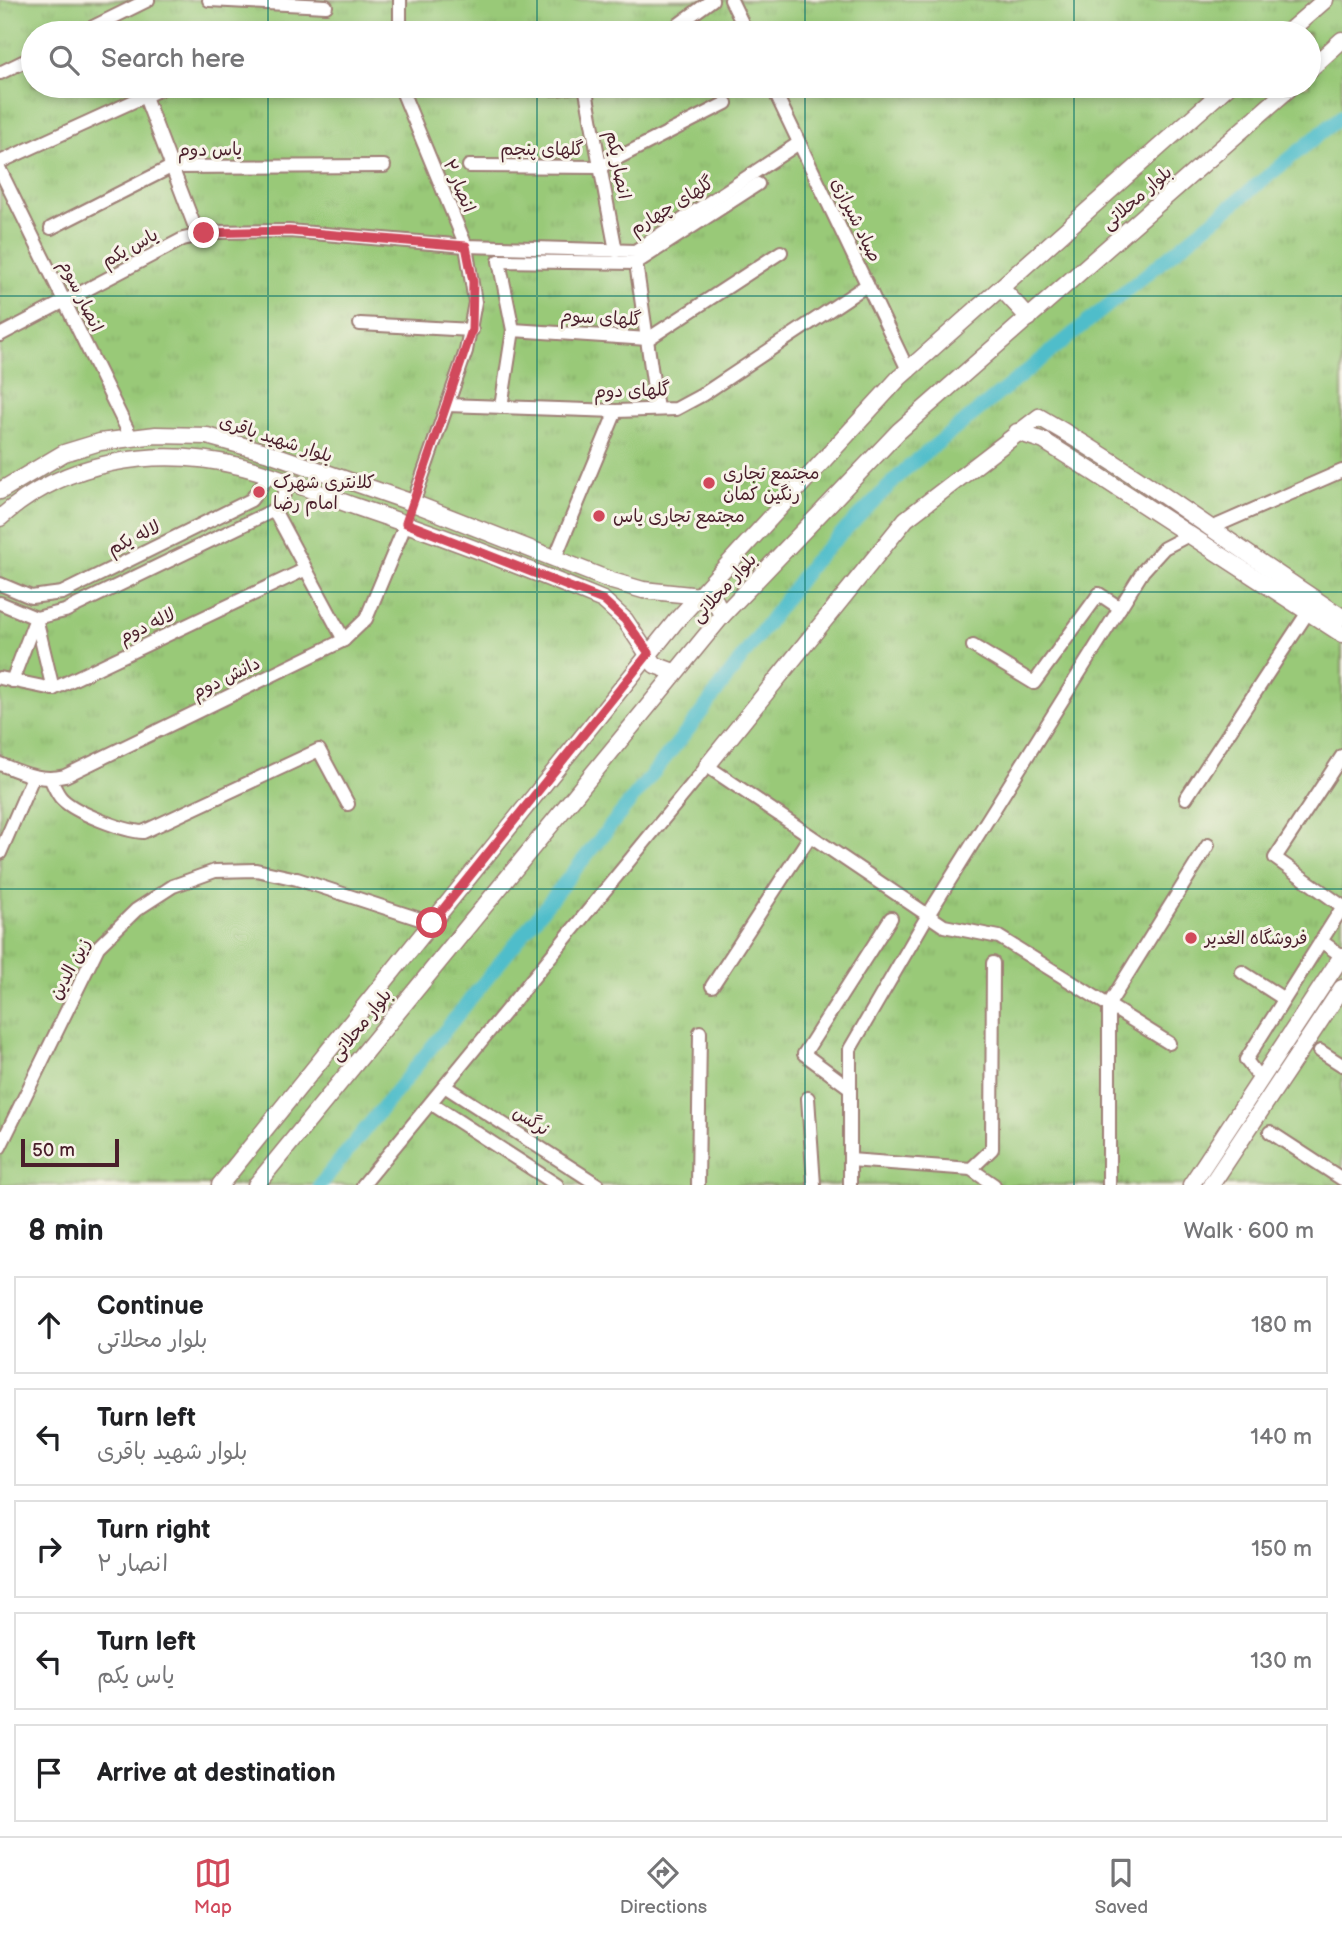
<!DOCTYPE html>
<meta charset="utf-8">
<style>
:root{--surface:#fff;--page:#f6f6f6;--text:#202124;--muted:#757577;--line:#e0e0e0;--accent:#d1495b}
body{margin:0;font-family:"Balsamiq Sans","Playpen Sans Arabic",sans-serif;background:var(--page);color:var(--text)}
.scale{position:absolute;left:21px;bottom:18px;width:98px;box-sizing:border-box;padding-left:7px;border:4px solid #4a1f2b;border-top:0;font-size:19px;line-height:24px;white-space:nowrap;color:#4a1f2b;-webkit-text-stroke:5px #f7f3e8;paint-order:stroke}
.stop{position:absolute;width:21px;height:21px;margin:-16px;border:5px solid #d1495b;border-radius:50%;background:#fff}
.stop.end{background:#d1495b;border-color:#fff;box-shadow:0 2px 7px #0008}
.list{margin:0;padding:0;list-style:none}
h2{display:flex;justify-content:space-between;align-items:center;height:91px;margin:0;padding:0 28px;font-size:30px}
h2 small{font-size:23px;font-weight:400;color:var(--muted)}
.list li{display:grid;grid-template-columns:46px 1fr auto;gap:21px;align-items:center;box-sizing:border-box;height:98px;margin:0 14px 14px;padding:0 14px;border:2px solid var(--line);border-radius:0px}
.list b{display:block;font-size:26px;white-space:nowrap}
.list p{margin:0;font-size:23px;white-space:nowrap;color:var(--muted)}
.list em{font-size:23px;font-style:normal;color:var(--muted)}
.icon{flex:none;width:38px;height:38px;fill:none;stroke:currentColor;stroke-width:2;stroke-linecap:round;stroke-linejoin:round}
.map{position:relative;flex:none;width:1342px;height:1185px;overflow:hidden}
.search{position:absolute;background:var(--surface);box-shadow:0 4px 10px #0003;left:21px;right:21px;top:21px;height:77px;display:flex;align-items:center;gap:18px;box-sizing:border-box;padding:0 24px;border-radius:38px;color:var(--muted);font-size:26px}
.sheet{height:651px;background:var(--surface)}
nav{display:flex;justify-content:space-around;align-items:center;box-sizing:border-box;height:98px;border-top:2px solid var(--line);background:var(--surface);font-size:19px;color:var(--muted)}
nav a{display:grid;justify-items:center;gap:4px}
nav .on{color:var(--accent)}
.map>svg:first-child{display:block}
.park{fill:url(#park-tufts);stroke:#727452;stroke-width:2;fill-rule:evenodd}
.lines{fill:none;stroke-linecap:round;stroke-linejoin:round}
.canal{stroke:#50bdca;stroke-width:14}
.minor-casing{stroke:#9e7f76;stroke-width:16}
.tertiary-casing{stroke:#9e7f76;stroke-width:19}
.minor{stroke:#fff;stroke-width:12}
.tertiary{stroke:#fff;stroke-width:16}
.route{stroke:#d1495b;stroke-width:9}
.grid{fill:none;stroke:#0f766e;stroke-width:2;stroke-opacity:0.55}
.poi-dot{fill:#d1495b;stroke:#f7f3e8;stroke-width:2.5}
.labels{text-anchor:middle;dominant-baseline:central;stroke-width:6;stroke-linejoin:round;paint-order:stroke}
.street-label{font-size:18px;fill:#4a1f2b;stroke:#f7f3e8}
.poi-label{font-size:18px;fill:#4a1f2b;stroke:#f7f3e8;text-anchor:start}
</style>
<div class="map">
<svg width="1342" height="1185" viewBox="0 0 1342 1185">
<defs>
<pattern id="park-tufts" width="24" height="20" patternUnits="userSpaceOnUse" patternTransform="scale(1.75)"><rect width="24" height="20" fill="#99c978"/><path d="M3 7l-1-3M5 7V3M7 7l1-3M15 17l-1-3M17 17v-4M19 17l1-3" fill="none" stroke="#85ac68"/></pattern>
</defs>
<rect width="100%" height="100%" fill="#f7f3e8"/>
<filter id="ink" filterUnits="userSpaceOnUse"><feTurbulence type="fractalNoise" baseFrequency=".0143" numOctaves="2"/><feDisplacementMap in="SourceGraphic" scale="14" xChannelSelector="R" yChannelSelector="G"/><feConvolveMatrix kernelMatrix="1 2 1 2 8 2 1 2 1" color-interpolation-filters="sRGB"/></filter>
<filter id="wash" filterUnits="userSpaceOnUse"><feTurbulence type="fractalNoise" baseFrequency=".00686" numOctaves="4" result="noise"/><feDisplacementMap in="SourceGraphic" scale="28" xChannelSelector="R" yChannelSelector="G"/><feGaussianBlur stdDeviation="1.57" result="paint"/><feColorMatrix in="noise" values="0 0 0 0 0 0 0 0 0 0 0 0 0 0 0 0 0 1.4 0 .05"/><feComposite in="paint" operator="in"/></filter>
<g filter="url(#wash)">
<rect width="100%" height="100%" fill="#f1dfc0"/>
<!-- park -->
<path class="park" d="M0 0H1342V1185H0ZM33 33H1309V86H33Z"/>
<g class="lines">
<!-- canal -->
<path class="canal" d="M320 1185 692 725 813 562 907 468 1342 116"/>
</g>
</g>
<g filter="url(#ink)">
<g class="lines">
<defs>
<g id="minor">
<path d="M209 0 326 6"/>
<path d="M731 0 747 33"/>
<path d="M81 33 148 0"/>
<path d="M400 33V0"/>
<path d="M667 33 712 0"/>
<path d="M0 73 33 57"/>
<path d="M400 86 466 246 475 302 466 351 413 503"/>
<path d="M446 86 555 89 578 86"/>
<path d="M585 86 616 251"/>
<path d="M772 86 908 370"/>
<path d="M144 94 198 235"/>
<path d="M0 162 167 86"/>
<path d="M469 166 600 167 726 103"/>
<path d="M0 170 131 437"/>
<path d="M51 228 171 167 384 166"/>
<path d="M636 263 657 409"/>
<path d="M360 324 472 330"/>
<path d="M513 330 499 261 636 263 758 184"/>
<path d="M0 335 183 239 214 232 289 231 466 246 635 251 799 143"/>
<path d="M447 405 616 411 676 409 702 395 867 285"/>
<path d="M501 407 513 330 648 339 781 252"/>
<path d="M274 510 344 640"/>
<path d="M1209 529 1342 471"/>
<path d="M555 558 616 411"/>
<path d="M0 584 31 597 62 593 251 500 269 475"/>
<path d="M0 603 36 618 65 611 270 512 277 507 290 483"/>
<path d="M36 618 53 689"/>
<path d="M973 646 1034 683 1099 594 1120 608"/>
<path d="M0 678 53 689 304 570"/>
<path d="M12 681 36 618"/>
<path d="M1342 756 1275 858 1342 906"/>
<path d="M0 764C22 773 41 782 65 776L344 640 366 619 406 523"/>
<path d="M51 780C54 786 57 794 62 799 76 813 124 831 143 832L319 750 348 804"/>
<path d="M1186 798 1308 612"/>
<path d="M0 853 33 777"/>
<path d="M1321 941 1342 956"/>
<path d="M1242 972 1284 999"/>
<path d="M712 986 810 836"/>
<path d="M1320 1051 1342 1065"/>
<path d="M1261 1080 1246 1060 1342 908"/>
<path d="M446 1087 598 1185"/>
<path d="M850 1088 804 1054 891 918"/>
<path d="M808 1098 814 1185"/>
<path d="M432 1104 557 1185"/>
<path d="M1270 1132 1342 1179"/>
<path d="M0 1147 98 947 136 910 173 886 215 871 256 870 297 879 432 923"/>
<path d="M850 1160 971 1169 994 1185"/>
<path d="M971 1169 992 1149 993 963"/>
<path d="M363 1185 707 766 944 926 999 937 1169 1043"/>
<path d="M698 1185 700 1032"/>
<path d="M850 1185V1049L928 915 1143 571 1164 548 1189 535"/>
<path d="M1109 1185V1004L1208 845"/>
</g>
<g id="tertiary">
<path d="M1287 33 1325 0"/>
<path d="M1309 70 1342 40"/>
<path d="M1001 288 1029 318"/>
<path d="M1017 432 1044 441 1093 472 1342 634"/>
<path d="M0 491 64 453 100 442 156 435 207 436 266 452 413 503 612 581 643 590 710 597 716 602 722 616"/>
<path d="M0 518C65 460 155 446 239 466 279 475 316 493 354 506 438 534 521 566 603 600L625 620 655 665 674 672"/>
<path d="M707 766 906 519 1039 417C1144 477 1240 551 1342 617"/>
<path d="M220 1185 675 622 899 378 1228 86"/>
<path d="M256 1185 722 616 899 431 1292 86"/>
<path d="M1191 1185 1342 956"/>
<path d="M1211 1185 1342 988"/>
</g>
</defs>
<!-- minor casing -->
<use href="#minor" class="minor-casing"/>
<!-- tertiary casing -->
<use href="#tertiary" class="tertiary-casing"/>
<!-- minor -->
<use href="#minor" class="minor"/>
<!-- tertiary -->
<use href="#tertiary" class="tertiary"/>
</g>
</g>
<g class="lines" filter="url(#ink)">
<!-- route -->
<path class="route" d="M204 233 289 231 466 246 473 282 472 330 406 523 603 600 625 620 649 653 432 923"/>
</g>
<!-- grid -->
<path class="grid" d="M268 0V33M537 0V33M805 0V33M1074 0V33M268 86V1185M537 86V1185M805 86V1185M1074 86V1185M0 296H1342M0 592H1342M0 889H1342"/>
<!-- markers -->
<g class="poi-dot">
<circle cx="709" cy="483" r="7"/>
<circle cx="259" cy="492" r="7"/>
<circle cx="599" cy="516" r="7"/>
<circle cx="1191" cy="938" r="7"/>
</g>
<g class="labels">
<!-- street labels -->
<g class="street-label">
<text x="542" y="149">گلهای پنجم</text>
<text transform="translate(210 150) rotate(-1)">یاس دوم</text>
<text transform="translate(618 165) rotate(79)">انصار یکم</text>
<text transform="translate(459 186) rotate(67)">انصار ۲</text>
<text transform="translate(1137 198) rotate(-41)">بلوار محلاتی</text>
<text transform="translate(672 206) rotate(-32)">گلهای چهارم</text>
<text transform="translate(856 220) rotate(64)">صیاد شیرازی</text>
<text transform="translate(130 248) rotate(-29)">یاس یکم</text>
<text transform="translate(81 296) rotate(64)">انصار سوم</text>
<text transform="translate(601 318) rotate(3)">گلهای سوم</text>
<text transform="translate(632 391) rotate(-2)">گلهای دوم</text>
<text transform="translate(276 439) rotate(18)">بلوار شهید باقری</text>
<text transform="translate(134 538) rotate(-26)">لاله یکم</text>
<text transform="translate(724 588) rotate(-47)">بلوار محلاتی</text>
<text transform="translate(147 626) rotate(-25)">لاله دوم</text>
<text transform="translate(226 678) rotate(-26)">دانش دوم</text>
<text transform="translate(70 969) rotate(-62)">زین الدین</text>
<text transform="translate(361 1025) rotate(-51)">بلوار محلاتی</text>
<text transform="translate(531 1121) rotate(33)">نرگس</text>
</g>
<!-- poi labels -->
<g class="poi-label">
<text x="723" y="473">مجتمع تجاری<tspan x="723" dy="21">رنگین کمان</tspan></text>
<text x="273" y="482">کلانتری شهرک<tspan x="273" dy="21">امام رضا</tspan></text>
<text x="613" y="516">مجتمع تجاری یاس</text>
<text x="1205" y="938">فروشگاه الغدیر</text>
</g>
</g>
</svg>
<div class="scale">50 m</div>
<div class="stop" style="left:432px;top:923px"></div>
<div class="stop end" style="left:204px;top:233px"></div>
<div class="search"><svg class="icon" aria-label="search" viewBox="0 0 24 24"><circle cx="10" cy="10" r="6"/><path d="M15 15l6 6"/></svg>Search here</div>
</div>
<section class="sheet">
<h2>8 min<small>Walk · 600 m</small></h2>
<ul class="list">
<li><svg class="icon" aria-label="ahead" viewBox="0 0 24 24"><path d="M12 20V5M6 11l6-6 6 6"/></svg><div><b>Continue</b><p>بلوار محلاتی</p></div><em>180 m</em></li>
<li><svg class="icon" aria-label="left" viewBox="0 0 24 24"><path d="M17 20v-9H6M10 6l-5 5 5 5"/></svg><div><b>Turn left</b><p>بلوار شهید باقری</p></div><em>140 m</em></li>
<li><svg class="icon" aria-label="right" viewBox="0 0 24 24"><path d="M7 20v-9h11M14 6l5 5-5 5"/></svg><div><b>Turn right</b><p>انصار ۲</p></div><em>150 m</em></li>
<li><svg class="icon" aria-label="left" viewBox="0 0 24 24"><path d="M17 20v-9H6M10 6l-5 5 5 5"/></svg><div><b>Turn left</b><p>یاس یکم</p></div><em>130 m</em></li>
<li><svg class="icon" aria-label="arrive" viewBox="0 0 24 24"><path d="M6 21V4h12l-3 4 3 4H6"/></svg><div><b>Arrive at destination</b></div></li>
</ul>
</section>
<nav>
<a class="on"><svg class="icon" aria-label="map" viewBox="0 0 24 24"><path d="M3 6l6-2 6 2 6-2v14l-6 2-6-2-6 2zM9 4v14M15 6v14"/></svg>Map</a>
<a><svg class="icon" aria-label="directions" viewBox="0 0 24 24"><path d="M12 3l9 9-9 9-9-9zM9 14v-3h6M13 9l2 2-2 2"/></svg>Directions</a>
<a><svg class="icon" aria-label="saved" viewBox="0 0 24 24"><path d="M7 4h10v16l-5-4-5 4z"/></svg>Saved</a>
</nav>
